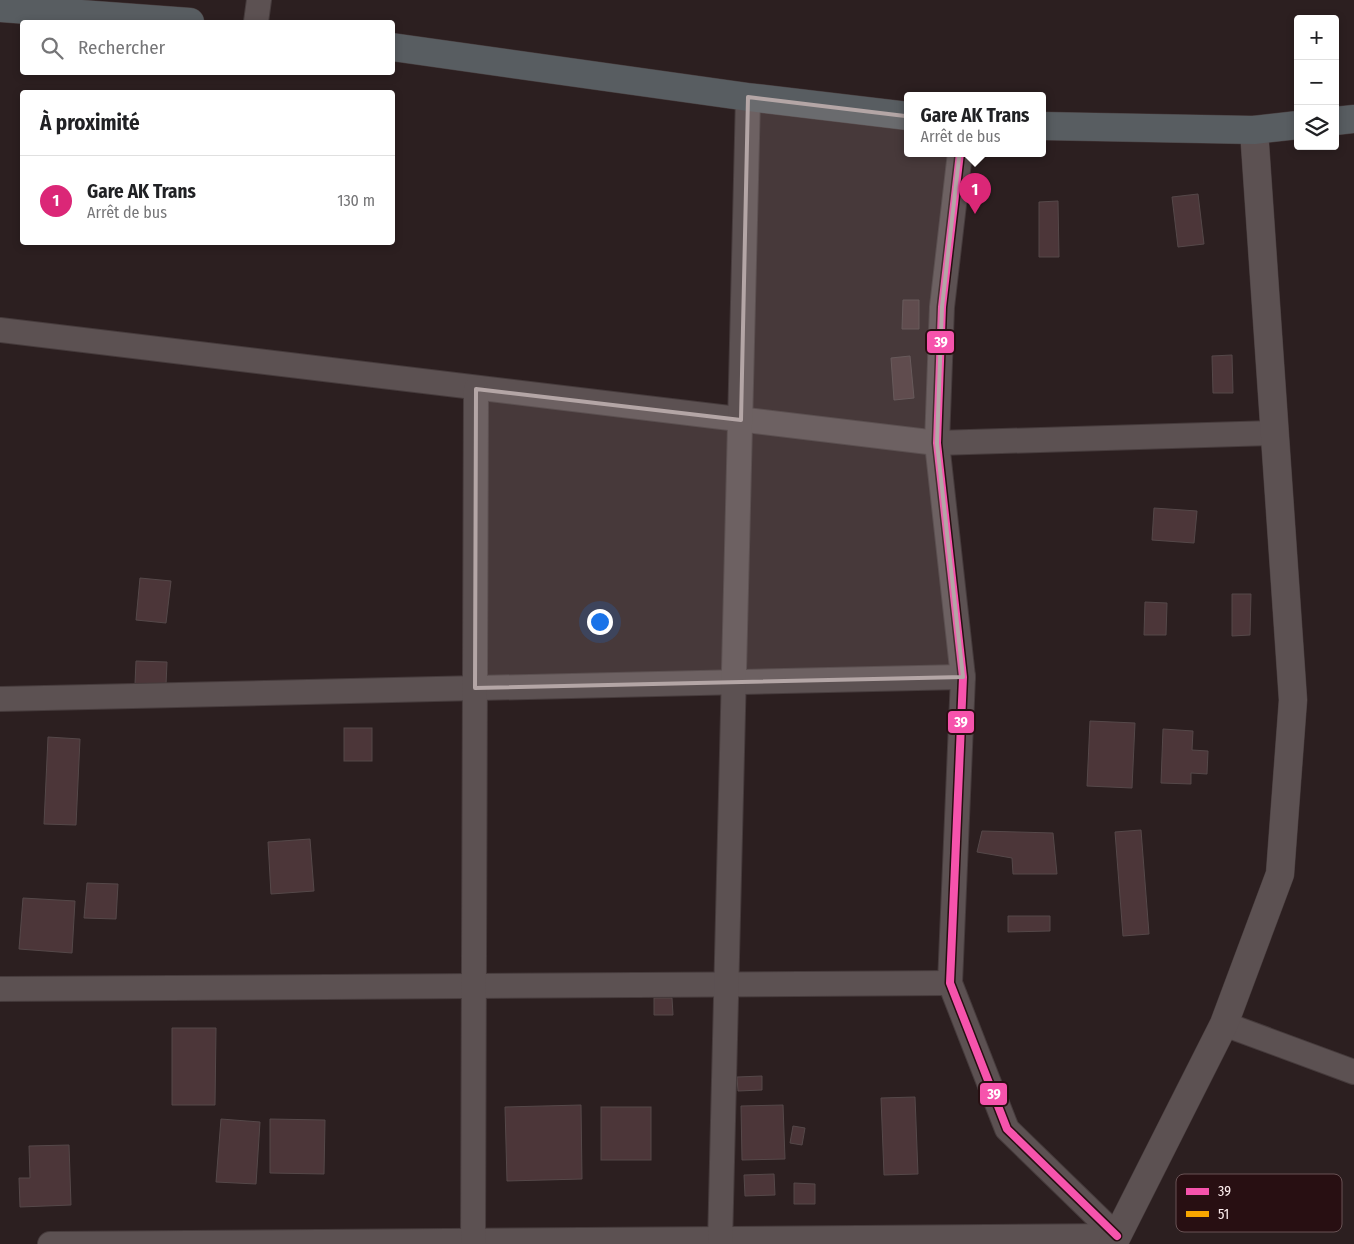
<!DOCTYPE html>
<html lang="fr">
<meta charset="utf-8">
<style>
:root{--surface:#fff;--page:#f2f2f2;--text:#202124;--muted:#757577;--line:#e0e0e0;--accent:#db2777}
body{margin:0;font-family:"Fira Sans Condensed",sans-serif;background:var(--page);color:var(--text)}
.controls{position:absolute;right:15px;top:15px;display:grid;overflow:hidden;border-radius:5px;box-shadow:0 2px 8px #0003}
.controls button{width:45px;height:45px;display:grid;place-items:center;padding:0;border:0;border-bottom:1px solid var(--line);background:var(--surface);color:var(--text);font:25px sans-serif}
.you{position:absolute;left:599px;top:621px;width:18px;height:18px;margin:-12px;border:4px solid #fff;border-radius:50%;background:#1a73e8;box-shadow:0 0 0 8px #1a73e833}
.badge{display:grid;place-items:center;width:32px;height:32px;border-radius:50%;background:var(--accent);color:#fff;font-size:16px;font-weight:700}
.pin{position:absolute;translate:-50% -41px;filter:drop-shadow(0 1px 2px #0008)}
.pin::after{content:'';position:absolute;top:26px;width:18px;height:15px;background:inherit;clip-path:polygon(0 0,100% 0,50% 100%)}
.popup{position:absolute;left:904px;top:92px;width:142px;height:65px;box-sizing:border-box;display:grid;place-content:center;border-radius:5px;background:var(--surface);filter:drop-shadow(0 1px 4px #0005);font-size:16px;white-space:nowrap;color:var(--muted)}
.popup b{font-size:19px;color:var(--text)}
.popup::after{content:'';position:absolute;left:50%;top:100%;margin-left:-10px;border:10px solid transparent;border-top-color:var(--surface)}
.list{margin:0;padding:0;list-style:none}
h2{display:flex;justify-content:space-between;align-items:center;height:65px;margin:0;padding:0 20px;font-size:21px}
h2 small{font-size:16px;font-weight:400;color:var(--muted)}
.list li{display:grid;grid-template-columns:32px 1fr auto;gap:15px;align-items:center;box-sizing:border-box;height:90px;padding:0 20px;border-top:1px solid var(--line)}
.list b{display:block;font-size:19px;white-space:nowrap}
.list p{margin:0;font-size:16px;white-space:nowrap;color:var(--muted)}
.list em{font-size:16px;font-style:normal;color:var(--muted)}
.icon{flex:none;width:28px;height:28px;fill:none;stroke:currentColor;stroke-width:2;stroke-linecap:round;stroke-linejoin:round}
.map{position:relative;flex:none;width:1354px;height:1244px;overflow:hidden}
.search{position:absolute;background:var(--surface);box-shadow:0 2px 8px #0003;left:20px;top:20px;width:375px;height:55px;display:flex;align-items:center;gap:12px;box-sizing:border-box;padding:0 18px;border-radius:5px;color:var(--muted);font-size:19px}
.panel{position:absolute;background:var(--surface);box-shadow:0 2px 8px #0003;left:20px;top:90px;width:375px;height:155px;border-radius:5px}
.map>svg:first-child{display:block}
.building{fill:#4c3639;stroke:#554849}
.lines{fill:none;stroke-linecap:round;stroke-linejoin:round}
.street-casing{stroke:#463b3c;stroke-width:26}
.secondary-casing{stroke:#463b3c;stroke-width:29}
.primary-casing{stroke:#463b3c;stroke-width:29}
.street{stroke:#5c5152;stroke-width:24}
.secondary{stroke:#5c5152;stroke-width:28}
.primary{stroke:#585d61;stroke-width:28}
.bus-1-casing{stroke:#280f12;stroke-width:11}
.bus-1{stroke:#f653ac;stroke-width:8}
.marked{fill:#b4a6a6;fill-opacity:0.2;stroke:#b4a6a6;stroke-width:4;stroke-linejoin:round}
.key{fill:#280f12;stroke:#685254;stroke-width:1}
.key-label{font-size:14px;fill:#fdeeee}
.line-badge{stroke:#280f12;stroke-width:2}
.badge-label{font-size:14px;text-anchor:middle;font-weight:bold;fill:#fff}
</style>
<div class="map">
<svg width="1354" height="1244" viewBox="0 0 1354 1244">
<rect width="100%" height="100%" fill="#2c1f20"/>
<!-- building -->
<g class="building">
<path d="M1198 194 1204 244 1178 247 1172 197Z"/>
<path d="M1058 201 1059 257H1039V202Z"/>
<path d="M903 300H919V329H902Z"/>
<path d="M1232 355 1233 393H1213L1212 356Z"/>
<path d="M910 356 914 398 894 400 891 358Z"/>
<path d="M1154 508 1197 511 1194 543 1152 540Z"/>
<path d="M140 578 171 581 166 623 136 620Z"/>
<path d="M1232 594H1251L1250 635 1232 636Z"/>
<path d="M1145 602 1167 603 1166 635H1144Z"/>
<path d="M136 661 167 662 166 685 135 684Z"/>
<path d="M1090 721 1135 723 1132 788 1087 786Z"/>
<rect x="344" y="728" width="28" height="33"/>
<path d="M1163 729 1193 731 1192 750 1208 751 1207 774 1191 773V784L1161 783Z"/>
<path d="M48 737 80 739 76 825 44 824Z"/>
<path d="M1141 830 1149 934 1123 936 1115 832Z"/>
<path d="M982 831 1053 833 1057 874H1013L1012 858 977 852Z"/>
<path d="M310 839 314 891 271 894 268 842Z"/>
<path d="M87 883 118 884 116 919 84 918Z"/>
<path d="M23 898 75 901 72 953 19 949Z"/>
<path d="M1008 916H1050V931L1008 932Z"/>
<path d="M654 998H672L673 1015H654Z"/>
<path d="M172 1028H216L215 1105H172Z"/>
<path d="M762 1076V1090L738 1091 737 1077Z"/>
<path d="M915 1097 918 1174 884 1175 881 1098Z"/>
<path d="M581 1105 582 1179 507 1181 505 1107Z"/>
<path d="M783 1105 785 1159 742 1160 741 1106Z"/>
<rect x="601" y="1107" width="50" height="53"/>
<path d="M221 1119 260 1122 256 1184 216 1182Z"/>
<path d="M270 1119 325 1120 324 1174 270 1173Z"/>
<path d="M793 1126 805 1128 802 1145 790 1143Z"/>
<path d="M69 1145 71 1205 20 1207 19 1178H30L29 1146Z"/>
<path d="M774 1174 775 1195 745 1196 744 1175Z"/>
<path d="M794 1183 815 1184V1204H794Z"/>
</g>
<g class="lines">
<defs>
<g id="street">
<path d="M256 22 259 0"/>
<path d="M960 153 942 307 937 443 963 677 950 983 1007 1129 1117 1236"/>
<path d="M0 330 937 443 1274 433"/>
<path d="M0 699 963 677"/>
<path d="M0 989 950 983"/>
<path d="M1224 1024 1354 1072"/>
<path d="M50 1244 1117 1236"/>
<path d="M473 1244 476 389"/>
<path d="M720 1244 748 97"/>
</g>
<path id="secondary" d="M1113 1244 1224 1024 1280 874 1293 700 1254 130"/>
<g id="primary">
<path d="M0 8 190 22"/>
<path d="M392 47 748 97 908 116"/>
<path d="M1335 121 1354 119"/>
<path d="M1042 126 1254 130 1298 125"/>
</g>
</defs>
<!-- street casing -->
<use href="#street" class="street-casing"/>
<!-- secondary casing -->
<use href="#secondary" class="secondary-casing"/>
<!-- primary casing -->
<use href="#primary" class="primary-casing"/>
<!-- street -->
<use href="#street" class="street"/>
<!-- secondary -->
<use href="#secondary" class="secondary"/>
<!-- primary -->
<use href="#primary" class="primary"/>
<defs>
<path id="bus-1" d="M960 153 942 307 937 443 963 677 950 983 1007 1129 1117 1236"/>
</defs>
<!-- bus-1 casing -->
<use href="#bus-1" class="bus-1-casing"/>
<!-- bus-1 -->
<use href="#bus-1" class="bus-1"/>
</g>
<!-- marked area -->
<path class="marked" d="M748 97 963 123 942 307 937 443 963 677 475 688 476 389 741 420Z"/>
<!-- legend -->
<rect x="1176" y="1174" width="166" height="58" rx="8" class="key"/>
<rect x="1186" y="1188" width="23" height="7" fill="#f653ac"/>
<rect x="1186" y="1211" width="23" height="6" fill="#f7a600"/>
<g class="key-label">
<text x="1218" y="1196">39</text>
<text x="1218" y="1219">51</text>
</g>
<g class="line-badge">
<rect x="926" y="330" width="29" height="24" rx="5" fill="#f653ac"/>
<rect x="947" y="710" width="28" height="24" rx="5" fill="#f653ac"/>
<rect x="979" y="1082" width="29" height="24" rx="5" fill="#f653ac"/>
</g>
<g class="badge-label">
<text x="941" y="347">39</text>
<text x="961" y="727">39</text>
<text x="994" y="1099">39</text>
</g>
</svg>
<div class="controls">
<button>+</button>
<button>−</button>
<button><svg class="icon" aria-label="layers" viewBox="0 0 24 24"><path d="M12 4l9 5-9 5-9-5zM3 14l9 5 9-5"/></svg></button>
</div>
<div class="you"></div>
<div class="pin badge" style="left:975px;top:214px">1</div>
<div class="popup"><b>Gare AK Trans</b>Arrêt de bus</div>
<div class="search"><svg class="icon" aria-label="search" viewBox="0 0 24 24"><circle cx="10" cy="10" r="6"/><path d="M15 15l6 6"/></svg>Rechercher</div>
<section class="panel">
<h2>À proximité<small></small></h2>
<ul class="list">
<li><span class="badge">1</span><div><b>Gare AK Trans</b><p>Arrêt de bus</p></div><em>130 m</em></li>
</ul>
</section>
</div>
